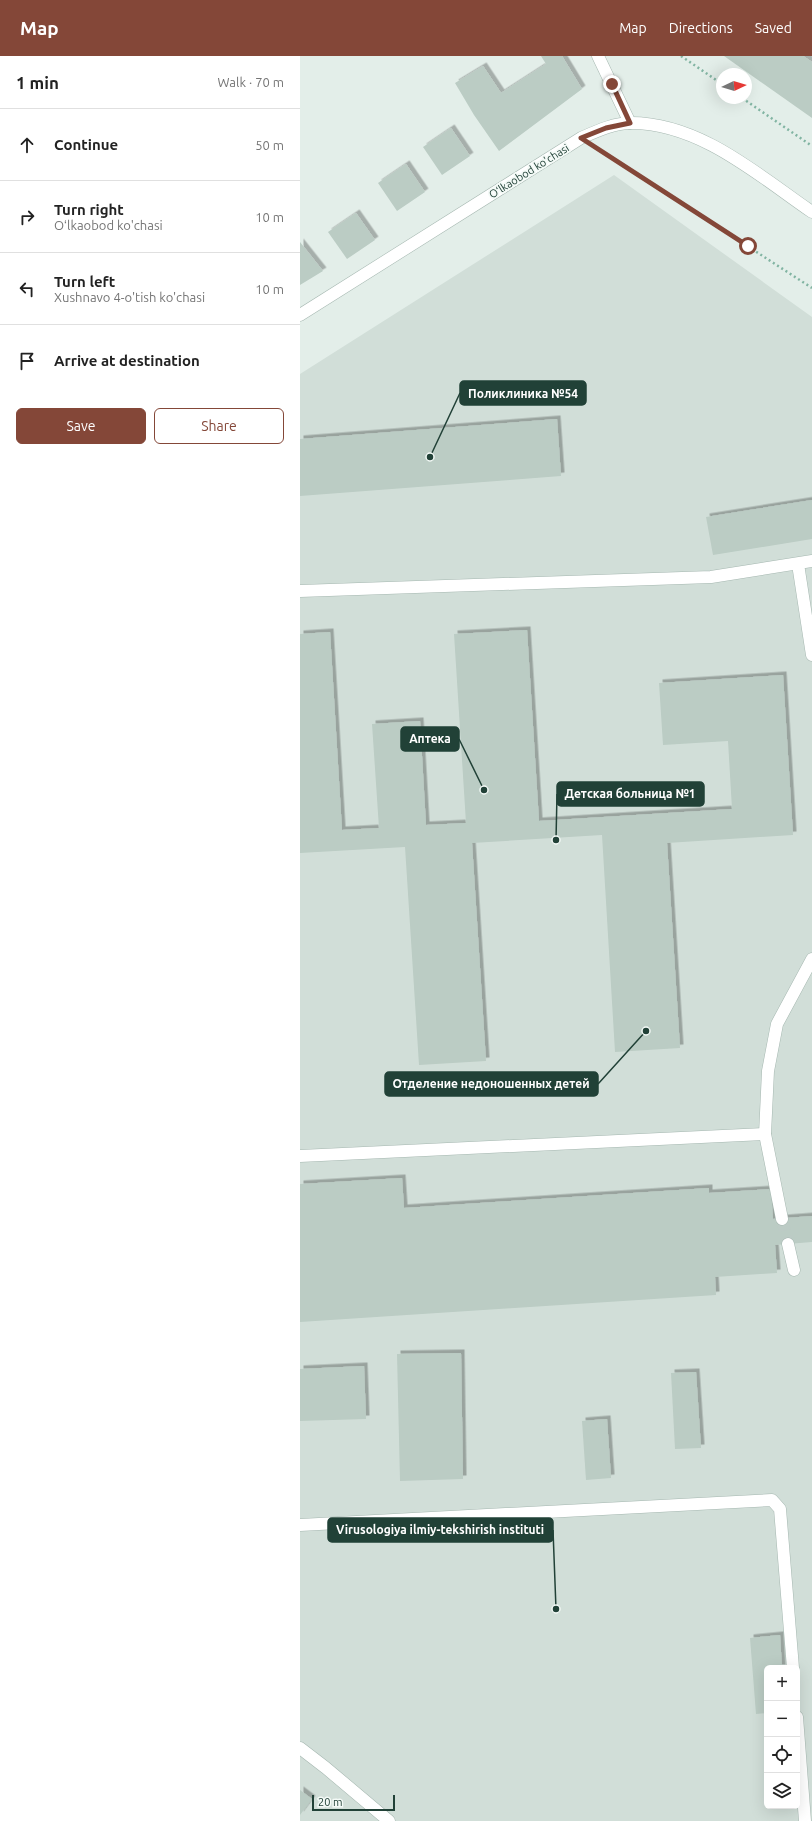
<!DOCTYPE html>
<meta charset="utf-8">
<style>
:root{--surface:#fff;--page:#f6f6f6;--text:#222;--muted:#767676;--line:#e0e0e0;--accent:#844738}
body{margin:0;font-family:Ubuntu,sans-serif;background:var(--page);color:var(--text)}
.controls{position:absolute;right:12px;bottom:12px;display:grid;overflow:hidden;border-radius:6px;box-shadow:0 4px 16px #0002}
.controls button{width:36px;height:36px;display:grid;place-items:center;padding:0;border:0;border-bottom:1px solid var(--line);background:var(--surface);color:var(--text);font:20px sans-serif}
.compass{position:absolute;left:416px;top:12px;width:36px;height:36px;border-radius:50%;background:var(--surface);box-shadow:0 4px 16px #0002;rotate:86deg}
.scale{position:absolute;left:12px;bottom:10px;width:83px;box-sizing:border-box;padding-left:4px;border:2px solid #214137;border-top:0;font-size:11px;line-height:14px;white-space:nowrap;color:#214137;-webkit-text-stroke:3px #f4faf7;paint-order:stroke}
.stop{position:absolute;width:12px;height:12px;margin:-9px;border:3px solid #844738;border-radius:50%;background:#fff}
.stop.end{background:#844738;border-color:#fff;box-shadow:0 1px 4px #0008}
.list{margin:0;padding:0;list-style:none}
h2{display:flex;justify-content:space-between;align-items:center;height:52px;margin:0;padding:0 16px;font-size:17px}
h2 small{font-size:13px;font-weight:400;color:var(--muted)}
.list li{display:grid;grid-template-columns:26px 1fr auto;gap:12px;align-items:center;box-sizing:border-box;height:72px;padding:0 16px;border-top:1px solid var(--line)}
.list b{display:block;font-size:15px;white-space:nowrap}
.list p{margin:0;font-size:13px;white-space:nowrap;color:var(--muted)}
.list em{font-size:13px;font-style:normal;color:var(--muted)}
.actions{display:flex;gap:8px;padding:12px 16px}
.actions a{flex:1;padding:9px 0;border:1px solid var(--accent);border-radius:6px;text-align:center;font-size:14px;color:var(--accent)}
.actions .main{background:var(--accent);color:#fff}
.icon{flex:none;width:22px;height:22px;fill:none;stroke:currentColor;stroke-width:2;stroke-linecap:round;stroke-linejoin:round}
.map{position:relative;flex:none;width:512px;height:1765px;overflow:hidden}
header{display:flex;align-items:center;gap:24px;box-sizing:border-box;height:56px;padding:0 20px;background:var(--accent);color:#fff}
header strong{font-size:19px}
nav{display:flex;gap:22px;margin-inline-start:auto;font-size:14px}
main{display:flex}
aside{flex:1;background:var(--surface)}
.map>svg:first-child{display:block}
.built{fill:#d1ded8;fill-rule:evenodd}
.building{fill:#bbccc4;filter:url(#shadow)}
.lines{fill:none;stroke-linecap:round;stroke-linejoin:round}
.minor-tunnel{stroke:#bccbc5;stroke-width:12;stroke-dasharray:12 6;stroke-linecap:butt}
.minor-casing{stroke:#a5b7b0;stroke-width:13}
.path{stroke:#81b4a2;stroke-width:2.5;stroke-dasharray:2 3;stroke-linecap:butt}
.minor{stroke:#fff;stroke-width:12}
.route{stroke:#844738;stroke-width:5}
.labels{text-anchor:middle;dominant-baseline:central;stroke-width:3.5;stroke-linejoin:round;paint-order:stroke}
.street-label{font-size:11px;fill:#214137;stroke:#f4faf7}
.leader{fill:none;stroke:#214137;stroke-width:1.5}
.callout-dot{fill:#214137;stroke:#f4faf7;stroke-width:1.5}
.callout{fill:#214137;stroke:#214137;stroke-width:1.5}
.callout-label{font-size:12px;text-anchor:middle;font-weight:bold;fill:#fff}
</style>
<header>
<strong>Map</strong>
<nav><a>Map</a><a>Directions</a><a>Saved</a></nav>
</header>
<main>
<aside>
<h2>1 min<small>Walk · 70 m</small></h2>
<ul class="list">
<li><svg class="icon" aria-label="ahead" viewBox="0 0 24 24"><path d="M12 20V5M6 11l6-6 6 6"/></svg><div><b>Continue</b></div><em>50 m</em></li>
<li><svg class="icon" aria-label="right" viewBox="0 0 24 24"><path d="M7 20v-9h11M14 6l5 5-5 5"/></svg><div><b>Turn right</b><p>Oʻlkaobod ko'chasi</p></div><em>10 m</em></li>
<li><svg class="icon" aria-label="left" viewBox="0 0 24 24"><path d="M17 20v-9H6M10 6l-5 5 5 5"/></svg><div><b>Turn left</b><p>Xushnavo 4-o'tish ko'chasi</p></div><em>10 m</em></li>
<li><svg class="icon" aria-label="arrive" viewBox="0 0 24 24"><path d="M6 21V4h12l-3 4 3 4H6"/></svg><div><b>Arrive at destination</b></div></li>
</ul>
<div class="actions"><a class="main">Save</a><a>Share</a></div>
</aside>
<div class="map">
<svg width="512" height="1765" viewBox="0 0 512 1765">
<defs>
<filter id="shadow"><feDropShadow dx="3.5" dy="-3.5" stdDeviation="0" flood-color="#0004"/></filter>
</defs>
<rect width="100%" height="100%" fill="#e3eee9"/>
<!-- built -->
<path class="built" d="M314 119 512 261V1765H0V318ZM467 1612H497V1750H467Z"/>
<!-- building -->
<g class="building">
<path d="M241 0H262L282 33 199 95 174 59 155 27 183 10 201 37 246 8Z"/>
<path d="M424 0H503L512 6V62Z"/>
<path d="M151 72 170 100 142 119 123 91Z"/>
<path d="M106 108 125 136 97 155 78 127Z"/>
<path d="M56 157 75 184 47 203 28 176Z"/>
<path d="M0 186 23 215 0 229Z"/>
<path d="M257 363 261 420 0 440V383Z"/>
<path d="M512 444V483L413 499 406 461Z"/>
<path d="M227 574 239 765 432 753 428 685 363 689 359 627 483 619 493 779 367 787 380 992 315 996 302 779 172 787 186 1005 119 1009 105 791 0 797V578L30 576 42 774 79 772 72 668 120 665 126 769 166 767 154 578Z"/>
<path d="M102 1122 104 1152 409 1132V1137L471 1133 473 1163 512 1160V1186L475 1189 477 1217 415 1221 416 1239 0 1266V1128Z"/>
<path d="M161 1297 163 1423 100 1425 97 1298Z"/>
<path d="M64 1310 66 1363 0 1365V1313Z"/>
<path d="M396 1316 401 1392 375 1393 371 1317Z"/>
<path d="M307 1363 311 1422 286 1424 282 1365Z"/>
<path d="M480 1579 482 1612H467V1657L456 1658 450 1582Z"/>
<path d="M0 1734 12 1743 0 1759Z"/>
</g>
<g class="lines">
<!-- minor-tunnel -->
<path class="minor-tunnel" d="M482 1163 488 1188"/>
<defs>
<g id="minor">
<path d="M298 0 330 67"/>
<path d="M0 259 281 82C297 75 314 67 331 67 400 67 458 119 512 156"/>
<path d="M498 508 512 599"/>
<path d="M0 535 411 521 512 505"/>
<path d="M0 1100 465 1078"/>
<path d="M482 1163 465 1078 468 1015 477 968 512 903"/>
<path d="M488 1188 494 1214"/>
<path d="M0 1469 472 1444 480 1453 493 1612"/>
<path d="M497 1661 505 1765"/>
<path d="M0 1692 26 1712 89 1765"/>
</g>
</defs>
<!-- minor casing -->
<use href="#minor" class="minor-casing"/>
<!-- path -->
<g class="path">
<path d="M381 0 422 28"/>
<path d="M442 42 512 90"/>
<path d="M301 95 512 232"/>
</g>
<!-- minor -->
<use href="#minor" class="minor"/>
</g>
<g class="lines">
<!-- route -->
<path class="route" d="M312 28 330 67 306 72 281 82 448 190"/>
</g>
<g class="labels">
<!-- street labels -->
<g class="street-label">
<text transform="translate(229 115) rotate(-32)">Oʻlkaobod ko'chasi</text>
</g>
</g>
<!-- callouts -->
<path class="leader" d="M130 401L160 337M184 734L159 683M256 784L257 738M346 975L298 1028M256 1553L253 1474"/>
<g class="callout-dot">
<circle cx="130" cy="401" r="4"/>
<circle cx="184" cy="734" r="4"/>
<circle cx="256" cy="784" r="4"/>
<circle cx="346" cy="975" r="4"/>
<circle cx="256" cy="1553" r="4"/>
</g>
<g class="callout">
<rect x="160" y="325" width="126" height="24" rx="4"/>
<rect x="101" y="671" width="58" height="24" rx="4"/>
<rect x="257" y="726" width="147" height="24" rx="4"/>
<rect x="85" y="1016" width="213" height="24" rx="4"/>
<rect x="28" y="1462" width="225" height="24" rx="4"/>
</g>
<g class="callout-label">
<text x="223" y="342">Поликлиника №54</text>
<text x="130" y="687">Аптека</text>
<text x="330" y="742">Детская больница №1</text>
<text x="191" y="1032">Отделение недоношенных детей</text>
<text x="140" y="1478">Virusologiya ilmiy-tekshirish instituti</text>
</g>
</svg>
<div class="controls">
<button>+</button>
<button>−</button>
<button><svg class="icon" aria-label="locate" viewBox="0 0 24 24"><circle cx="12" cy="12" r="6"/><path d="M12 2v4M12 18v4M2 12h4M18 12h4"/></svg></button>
<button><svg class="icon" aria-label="layers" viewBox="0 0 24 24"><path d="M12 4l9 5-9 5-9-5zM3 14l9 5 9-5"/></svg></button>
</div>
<svg class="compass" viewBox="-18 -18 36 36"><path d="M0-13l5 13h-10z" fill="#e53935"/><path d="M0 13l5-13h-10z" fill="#767676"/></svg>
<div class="scale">20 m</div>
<div class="stop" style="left:448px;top:190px"></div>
<div class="stop end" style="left:312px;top:28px"></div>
</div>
</main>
